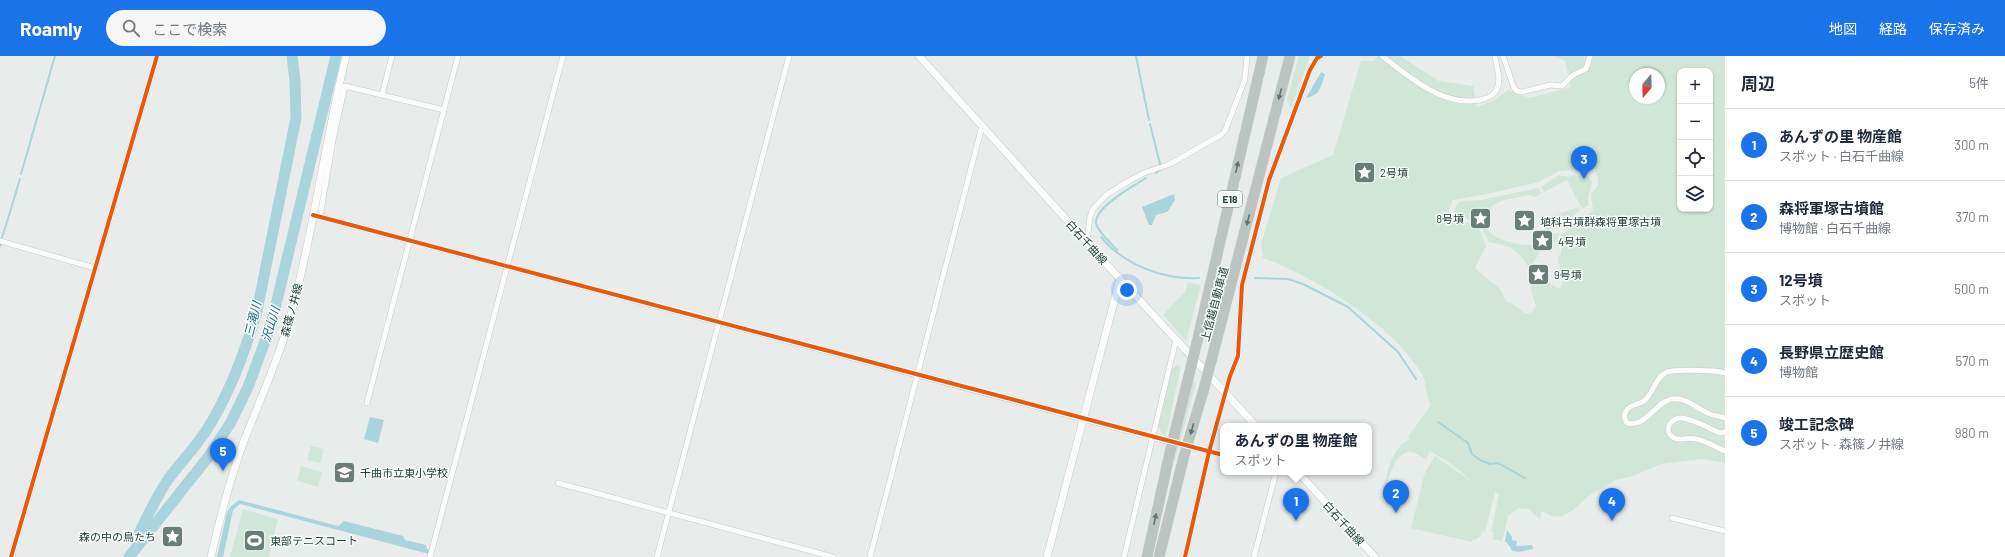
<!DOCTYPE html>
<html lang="ja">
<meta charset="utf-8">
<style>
:root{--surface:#fff;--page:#f6f6f7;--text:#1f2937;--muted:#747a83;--line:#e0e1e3;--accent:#1a73e8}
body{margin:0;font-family:Barlow,"Noto Sans JP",sans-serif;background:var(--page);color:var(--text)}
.controls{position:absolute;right:12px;top:12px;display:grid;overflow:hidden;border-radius:8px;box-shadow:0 1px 3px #0004}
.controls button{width:36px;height:36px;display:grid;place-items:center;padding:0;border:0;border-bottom:1px solid var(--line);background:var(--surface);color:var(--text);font:20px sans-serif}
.compass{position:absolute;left:1629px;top:12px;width:36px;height:36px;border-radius:50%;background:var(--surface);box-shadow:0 1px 3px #0004;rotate:199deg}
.you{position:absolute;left:1127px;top:234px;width:14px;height:14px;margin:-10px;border:3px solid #fff;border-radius:50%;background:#1a73e8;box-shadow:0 0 0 6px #1a73e833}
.badge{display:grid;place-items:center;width:26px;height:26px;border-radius:50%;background:var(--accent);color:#fff;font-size:13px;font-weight:700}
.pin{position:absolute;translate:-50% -33px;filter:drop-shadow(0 1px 2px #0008)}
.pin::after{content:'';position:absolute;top:21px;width:14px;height:12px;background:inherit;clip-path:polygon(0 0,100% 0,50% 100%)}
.popup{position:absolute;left:1220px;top:367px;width:152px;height:52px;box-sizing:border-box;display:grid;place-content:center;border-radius:8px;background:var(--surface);filter:drop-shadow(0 1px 3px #0005);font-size:13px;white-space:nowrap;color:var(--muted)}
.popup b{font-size:15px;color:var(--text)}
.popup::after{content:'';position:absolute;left:50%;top:100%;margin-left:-8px;border:8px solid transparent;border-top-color:var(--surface)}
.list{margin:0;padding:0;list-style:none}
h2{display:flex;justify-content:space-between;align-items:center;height:52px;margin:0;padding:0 16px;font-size:17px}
h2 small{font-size:13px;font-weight:400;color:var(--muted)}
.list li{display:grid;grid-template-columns:26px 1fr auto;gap:12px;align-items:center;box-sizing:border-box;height:72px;padding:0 16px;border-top:1px solid var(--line)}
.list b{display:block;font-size:15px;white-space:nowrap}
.list p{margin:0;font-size:13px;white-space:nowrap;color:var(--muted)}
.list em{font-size:13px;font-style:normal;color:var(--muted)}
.icon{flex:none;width:22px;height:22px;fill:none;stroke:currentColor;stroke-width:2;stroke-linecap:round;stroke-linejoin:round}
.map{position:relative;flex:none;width:1725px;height:501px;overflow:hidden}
header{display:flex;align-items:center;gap:24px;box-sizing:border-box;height:56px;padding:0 20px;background:var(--accent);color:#fff}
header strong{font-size:19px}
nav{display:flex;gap:22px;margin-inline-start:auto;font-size:14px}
.search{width:280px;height:36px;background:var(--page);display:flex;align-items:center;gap:10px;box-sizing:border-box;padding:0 14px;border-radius:22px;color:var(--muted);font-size:15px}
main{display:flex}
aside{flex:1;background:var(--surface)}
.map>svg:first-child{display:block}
.green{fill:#d1e6d8;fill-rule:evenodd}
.water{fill:#a9d4db}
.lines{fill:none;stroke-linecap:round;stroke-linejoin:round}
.stream{stroke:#a9d4db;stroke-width:2}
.river{stroke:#a9d4db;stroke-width:11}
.street-tunnel{stroke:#c1cbc8;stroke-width:5;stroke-dasharray:5 2.5;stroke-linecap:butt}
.street-casing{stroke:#c5cac8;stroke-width:6}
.secondary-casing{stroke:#c3cbc8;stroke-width:8}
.highway-casing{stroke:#c3ccc9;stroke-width:11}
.street{stroke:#fcfcfc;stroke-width:5}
.secondary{stroke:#fcfcfc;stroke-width:7}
.highway{stroke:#bcc4c2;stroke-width:10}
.highway-bridge-casing{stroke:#c3ccc9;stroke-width:11;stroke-linecap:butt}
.highway-bridge{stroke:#bcc4c2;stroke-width:10}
.cycleway-casing{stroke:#f7fbf9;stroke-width:6}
.cycleway{stroke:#e8590c;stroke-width:4}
.oneway{fill:#617670}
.labels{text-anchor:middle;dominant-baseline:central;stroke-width:3;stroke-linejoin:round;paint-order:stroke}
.shield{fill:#f7fbf9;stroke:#637a73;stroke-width:1}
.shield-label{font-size:10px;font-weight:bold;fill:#24423a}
.poi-label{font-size:11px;fill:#24423a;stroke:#f7fbf9;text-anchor:start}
.street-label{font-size:11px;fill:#24423a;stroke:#f7fbf9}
.water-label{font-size:12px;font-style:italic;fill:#1c6f80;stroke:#f7fbf9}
</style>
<header>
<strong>Roamly</strong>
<div class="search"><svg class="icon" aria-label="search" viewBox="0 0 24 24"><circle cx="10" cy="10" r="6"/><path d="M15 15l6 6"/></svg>ここで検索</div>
<nav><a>地図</a><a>経路</a><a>保存済み</a></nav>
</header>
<main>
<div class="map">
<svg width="1725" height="501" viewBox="0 0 1725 501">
<rect width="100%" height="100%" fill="#e8edeb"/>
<!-- green -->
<g class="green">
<path d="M1299 0H1310L1291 52 1287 43Z"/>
<path d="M1378 0H1400L1439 25 1473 30 1477 51 1493 45 1508 34 1530 42 1571 31 1565 5 1555 0H1725V407L1703 403 1661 408 1633 420 1616 424 1587 441 1572 455 1561 461 1552 460 1542 455 1540 463 1529 453 1519 452 1508 460 1502 485 1492 483 1494 477 1491 476 1499 438 1495 436 1485 476 1482 475 1481 480 1475 484 1472 483V486L1411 472 1425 416 1435 400 1474 427 1450 407 1430 395 1426 403C1422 401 1416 397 1412 396 1394 394 1389 423 1385 435L1383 434C1388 416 1391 390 1411 383L1408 381 1431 349C1425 339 1427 330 1423 320 1421 316 1417 311 1414 307 1386 266 1311 219 1263 202L1261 188 1281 122 1333 99 1361 5H1374ZM1680 15H1710V153H1680ZM1635 18H1659V42H1635ZM1593 109 1598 122V129L1591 138 1593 155 1561 179V196L1558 202 1563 228 1558 233 1547 225H1532L1531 235 1536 250 1532 256 1525 258 1512 247 1507 246 1500 233 1475 212 1486 190 1479 172 1452 160 1449 154 1453 144 1483 139 1539 126 1559 115 1580 114Z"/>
<path d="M1585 117 1592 125C1591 135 1587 138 1589 149L1582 153 1567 124 1544 136 1541 131 1559 119 1568 121 1573 119 1579 120Z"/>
<path d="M1538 132 1542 137 1535 141 1530 139 1504 144 1493 149C1490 154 1485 163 1486 169 1487 183 1524 192 1535 188 1546 184 1542 178 1559 177L1557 185 1543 191 1531 210H1528C1514 191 1513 191 1489 186L1481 171 1454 155 1458 147 1462 145 1481 144Z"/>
<path d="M1579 151 1580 155 1570 161 1559 160 1558 158Z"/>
<path d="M1556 159C1558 167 1551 173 1544 177L1547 162Z"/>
<path d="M1188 226 1201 229 1186 285 1163 259 1185 236Z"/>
<path d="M1177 309 1181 310 1166 380 1162 378 1158 370 1170 315Z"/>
<path d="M1192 324 1196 326 1175 405H1173Z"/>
<path d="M311 390 324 393 320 407 307 404Z"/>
<path d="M301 410 322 416 318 431 297 425Z"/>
<path d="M243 453 278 463 269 501H230Z"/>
</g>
<!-- water -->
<g class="water">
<path d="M1321 16 1325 18C1321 31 1320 39 1306 42Z"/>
<path d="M1174 138 1175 144 1167 156 1156 159 1152 169H1149L1142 151Z"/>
<path d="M370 361 384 364 378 387 364 383Z"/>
<path d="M239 444 338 470 344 465 403 480 405 484 426 489 427 493 430 494 429 498 240 448 233 454 223 501H217L227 456 230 451Z"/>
<path d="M1507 474 1512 481V484L1517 485 1516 490 1532 489 1533 493 1518 496 1511 494V492L1505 485Z"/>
</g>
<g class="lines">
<!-- stream -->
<g class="stream">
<path d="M1136 0 1149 64"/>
<path d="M1150 68 1160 108"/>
<path d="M1156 117 1160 114"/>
<path d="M21 118 55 0"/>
<path d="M1101 181C1124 209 1164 224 1199 222"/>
<path d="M2 182 20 123"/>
<path d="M0 190 1 188"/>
<path d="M1117 194C1111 187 1101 179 1097 170 1089 154 1135 129 1146 122"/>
<path d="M1255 222 1288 223 1303 228 1348 251 1398 296 1416 323"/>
<path d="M1438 366 1468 387 1472 398 1480 404 1490 408 1498 407 1525 422"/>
</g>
<!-- river -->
<g class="river">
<path d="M136 484C145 465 155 443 167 425 179 408 194 393 206 375 229 339 245 296 257 255L296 62 295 25 292 0"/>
<path d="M129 501 209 400 231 366 248 331 271 269 336 0"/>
</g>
<!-- street-tunnel -->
<path class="street-tunnel" d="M1171 386 1189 391"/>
<defs>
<g id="street">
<path d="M1382 0C1409 21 1443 51 1480 44 1488 42 1495 40 1498 30 1501 23 1496 8 1495 0"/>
<path d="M1503 0 1514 32 1517 35 1522 36 1550 29 1562 30 1573 19 1586 13 1590 0"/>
<path d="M382 39 392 0"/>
<path d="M313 159 1166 385"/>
<path d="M320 161 333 84 345 30 444 54"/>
<path d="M0 185 95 212"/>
<path d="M1087 185 1090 161 1093 153 1106 139 1127 126 1144 117 1170 108 1221 79 1225 75 1245 23 1247 0"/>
<path d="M1725 317C1717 314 1673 313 1667 316 1655 321 1654 337 1644 345 1639 349 1630 348 1626 355 1623 360 1625 363 1627 367 1646 372 1655 346 1672 343 1687 341 1697 353 1710 358 1715 360 1720 360 1725 362"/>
<path d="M367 347 458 0"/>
<path d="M1725 376 1720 377C1709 372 1695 364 1682 362 1671 361 1662 375 1674 382 1681 385 1689 381 1696 383 1706 385 1716 391 1725 395"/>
<path d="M1195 392 1223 399"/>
<path d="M558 427 833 501"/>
<path d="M1672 462 1725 475"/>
<path d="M11 501 157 0"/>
<path d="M430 501 563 0"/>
<path d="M657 501 789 0"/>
<path d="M870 501 982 70"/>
<path d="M1124 501 1176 284"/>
<path d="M1185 501 1209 396 1230 320 1238 300 1242 229 1269 124 1310 14 1317 2 1321 0"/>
<path d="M1254 501 1276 416"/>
</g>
<g id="secondary">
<path d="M919 0 1120 223 1256 370"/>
<path d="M1298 416 1375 501"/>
<path d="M211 501C220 461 230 423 244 385 259 346 276 309 288 269 313 181 324 89 346 0"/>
<path d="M1047 501 1120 223"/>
</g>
<g id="highway">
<path d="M1197 286 1263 0"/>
<path d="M1213 298 1290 0"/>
<path d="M1147 501 1170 396 1188 323"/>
<path d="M1159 501 1184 400 1203 336"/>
</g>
</defs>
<!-- street casing -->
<use href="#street" class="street-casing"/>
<!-- secondary casing -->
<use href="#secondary" class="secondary-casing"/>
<!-- highway casing -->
<use href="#highway" class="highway-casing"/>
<!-- street -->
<use href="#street" class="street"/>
<!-- secondary -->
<use href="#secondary" class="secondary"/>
<!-- highway -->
<use href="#highway" class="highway"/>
<defs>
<g id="highway-bridge">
<path d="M1188 323 1197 286"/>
<path d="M1203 336 1213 298"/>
</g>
</defs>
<!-- highway-bridge casing -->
<use href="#highway-bridge" class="highway-bridge-casing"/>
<!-- highway-bridge -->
<use href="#highway-bridge" class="highway-bridge"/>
<defs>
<g id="cycleway">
<path d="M313 159 1223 399"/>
<path d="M11 501 157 0"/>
<path d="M1185 501 1209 396 1230 320 1238 300 1242 229 1269 124 1310 14 1317 2 1321 0"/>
</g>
</defs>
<!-- cycleway casing -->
<use href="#cycleway" class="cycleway-casing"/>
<!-- cycleway -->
<use href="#cycleway" class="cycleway"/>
</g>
<!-- one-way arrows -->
<defs><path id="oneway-solid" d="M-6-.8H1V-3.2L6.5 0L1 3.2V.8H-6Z"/></defs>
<g class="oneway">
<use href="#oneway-solid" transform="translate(1280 38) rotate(105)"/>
<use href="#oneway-solid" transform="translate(1237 111) rotate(-77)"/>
<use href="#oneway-solid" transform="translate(1248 164) rotate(105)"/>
<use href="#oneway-solid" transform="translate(1192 373) rotate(106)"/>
<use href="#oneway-solid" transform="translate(1155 463) rotate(-78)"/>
</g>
<!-- icons -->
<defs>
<symbol id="sight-square" viewBox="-11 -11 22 22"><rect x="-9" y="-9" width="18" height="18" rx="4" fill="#697e78" stroke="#f7fbf9"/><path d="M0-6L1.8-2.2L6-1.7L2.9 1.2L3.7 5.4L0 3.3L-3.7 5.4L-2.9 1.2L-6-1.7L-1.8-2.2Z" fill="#fff"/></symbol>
<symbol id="school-square" viewBox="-11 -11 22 22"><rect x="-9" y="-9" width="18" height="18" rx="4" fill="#697e78" stroke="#f7fbf9"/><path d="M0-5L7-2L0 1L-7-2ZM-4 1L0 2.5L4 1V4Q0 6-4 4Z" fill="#fff"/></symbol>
<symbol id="stadium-square" viewBox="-11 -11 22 22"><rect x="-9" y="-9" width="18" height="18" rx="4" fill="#697e78" stroke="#f7fbf9"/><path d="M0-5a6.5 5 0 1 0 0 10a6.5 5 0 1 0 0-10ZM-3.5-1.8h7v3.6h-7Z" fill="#fff"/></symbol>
</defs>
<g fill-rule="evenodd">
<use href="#sight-square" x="1352" y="104" width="25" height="25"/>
<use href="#sight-square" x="1468" y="150" width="25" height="25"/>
<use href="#sight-square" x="1512" y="152" width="25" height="25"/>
<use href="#sight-square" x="1530" y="172" width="25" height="25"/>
<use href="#sight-square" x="1526" y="206" width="25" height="25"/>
<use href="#school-square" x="332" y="404" width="25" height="25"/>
<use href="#sight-square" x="160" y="468" width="25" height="25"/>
<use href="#stadium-square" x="242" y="472" width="25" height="25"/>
</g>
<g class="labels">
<!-- shield labels -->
<rect class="shield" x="1218" y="135" width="24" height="16" rx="3"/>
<g class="shield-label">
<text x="1230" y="143">E18</text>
</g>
<!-- poi labels -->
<g class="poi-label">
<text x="1380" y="116">2号墳</text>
<text x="1464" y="162" text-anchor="end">8号墳</text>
<text x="1540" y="165">埴科古墳群森将軍塚古墳</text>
<text x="1558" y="185">4号墳</text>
<text x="1554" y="218">9号墳</text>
<text x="360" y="416">千曲市立東小学校</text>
<text x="156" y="480" text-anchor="end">森の中の鳥たち</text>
<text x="270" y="484">東部テニスコート</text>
</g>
<!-- street labels -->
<g class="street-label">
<text transform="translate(1087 186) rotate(48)">白石千曲線</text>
<text transform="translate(1214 248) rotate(-75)">上信越自動車道</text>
<text transform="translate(291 254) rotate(-75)">森篠ノ井線</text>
<text transform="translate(1344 467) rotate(48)">白石千曲線</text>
</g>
<!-- water labels -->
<g class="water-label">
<text transform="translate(252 263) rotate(-76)">三滝川</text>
<text transform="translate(270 268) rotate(-73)">沢山川</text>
</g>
</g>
</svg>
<div class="controls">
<button>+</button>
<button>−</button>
<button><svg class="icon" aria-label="locate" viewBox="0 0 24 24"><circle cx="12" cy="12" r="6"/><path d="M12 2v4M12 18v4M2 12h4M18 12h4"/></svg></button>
<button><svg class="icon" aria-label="layers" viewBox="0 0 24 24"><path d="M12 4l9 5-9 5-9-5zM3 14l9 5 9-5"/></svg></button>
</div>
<svg class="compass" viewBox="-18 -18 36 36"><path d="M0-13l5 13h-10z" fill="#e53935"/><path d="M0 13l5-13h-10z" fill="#747a83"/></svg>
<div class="you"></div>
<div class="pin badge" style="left:1296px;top:465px">1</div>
<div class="popup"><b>あんずの里 物産館</b>スポット</div>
<div class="pin badge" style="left:1396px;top:457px">2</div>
<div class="pin badge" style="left:1584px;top:123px">3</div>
<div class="pin badge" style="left:1612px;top:465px">4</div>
<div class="pin badge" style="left:223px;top:415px">5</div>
</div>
<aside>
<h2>周辺<small>5件</small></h2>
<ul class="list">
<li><span class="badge">1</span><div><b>あんずの里 物産館</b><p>スポット · 白石千曲線</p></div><em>300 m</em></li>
<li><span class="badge">2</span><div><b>森将軍塚古墳館</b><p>博物館 · 白石千曲線</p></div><em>370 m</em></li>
<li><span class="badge">3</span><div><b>12号墳</b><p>スポット</p></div><em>500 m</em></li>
<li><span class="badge">4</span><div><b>長野県立歴史館</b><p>博物館</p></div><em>570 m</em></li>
<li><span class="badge">5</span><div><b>竣工記念碑</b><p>スポット · 森篠ノ井線</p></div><em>980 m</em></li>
</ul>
</aside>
</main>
